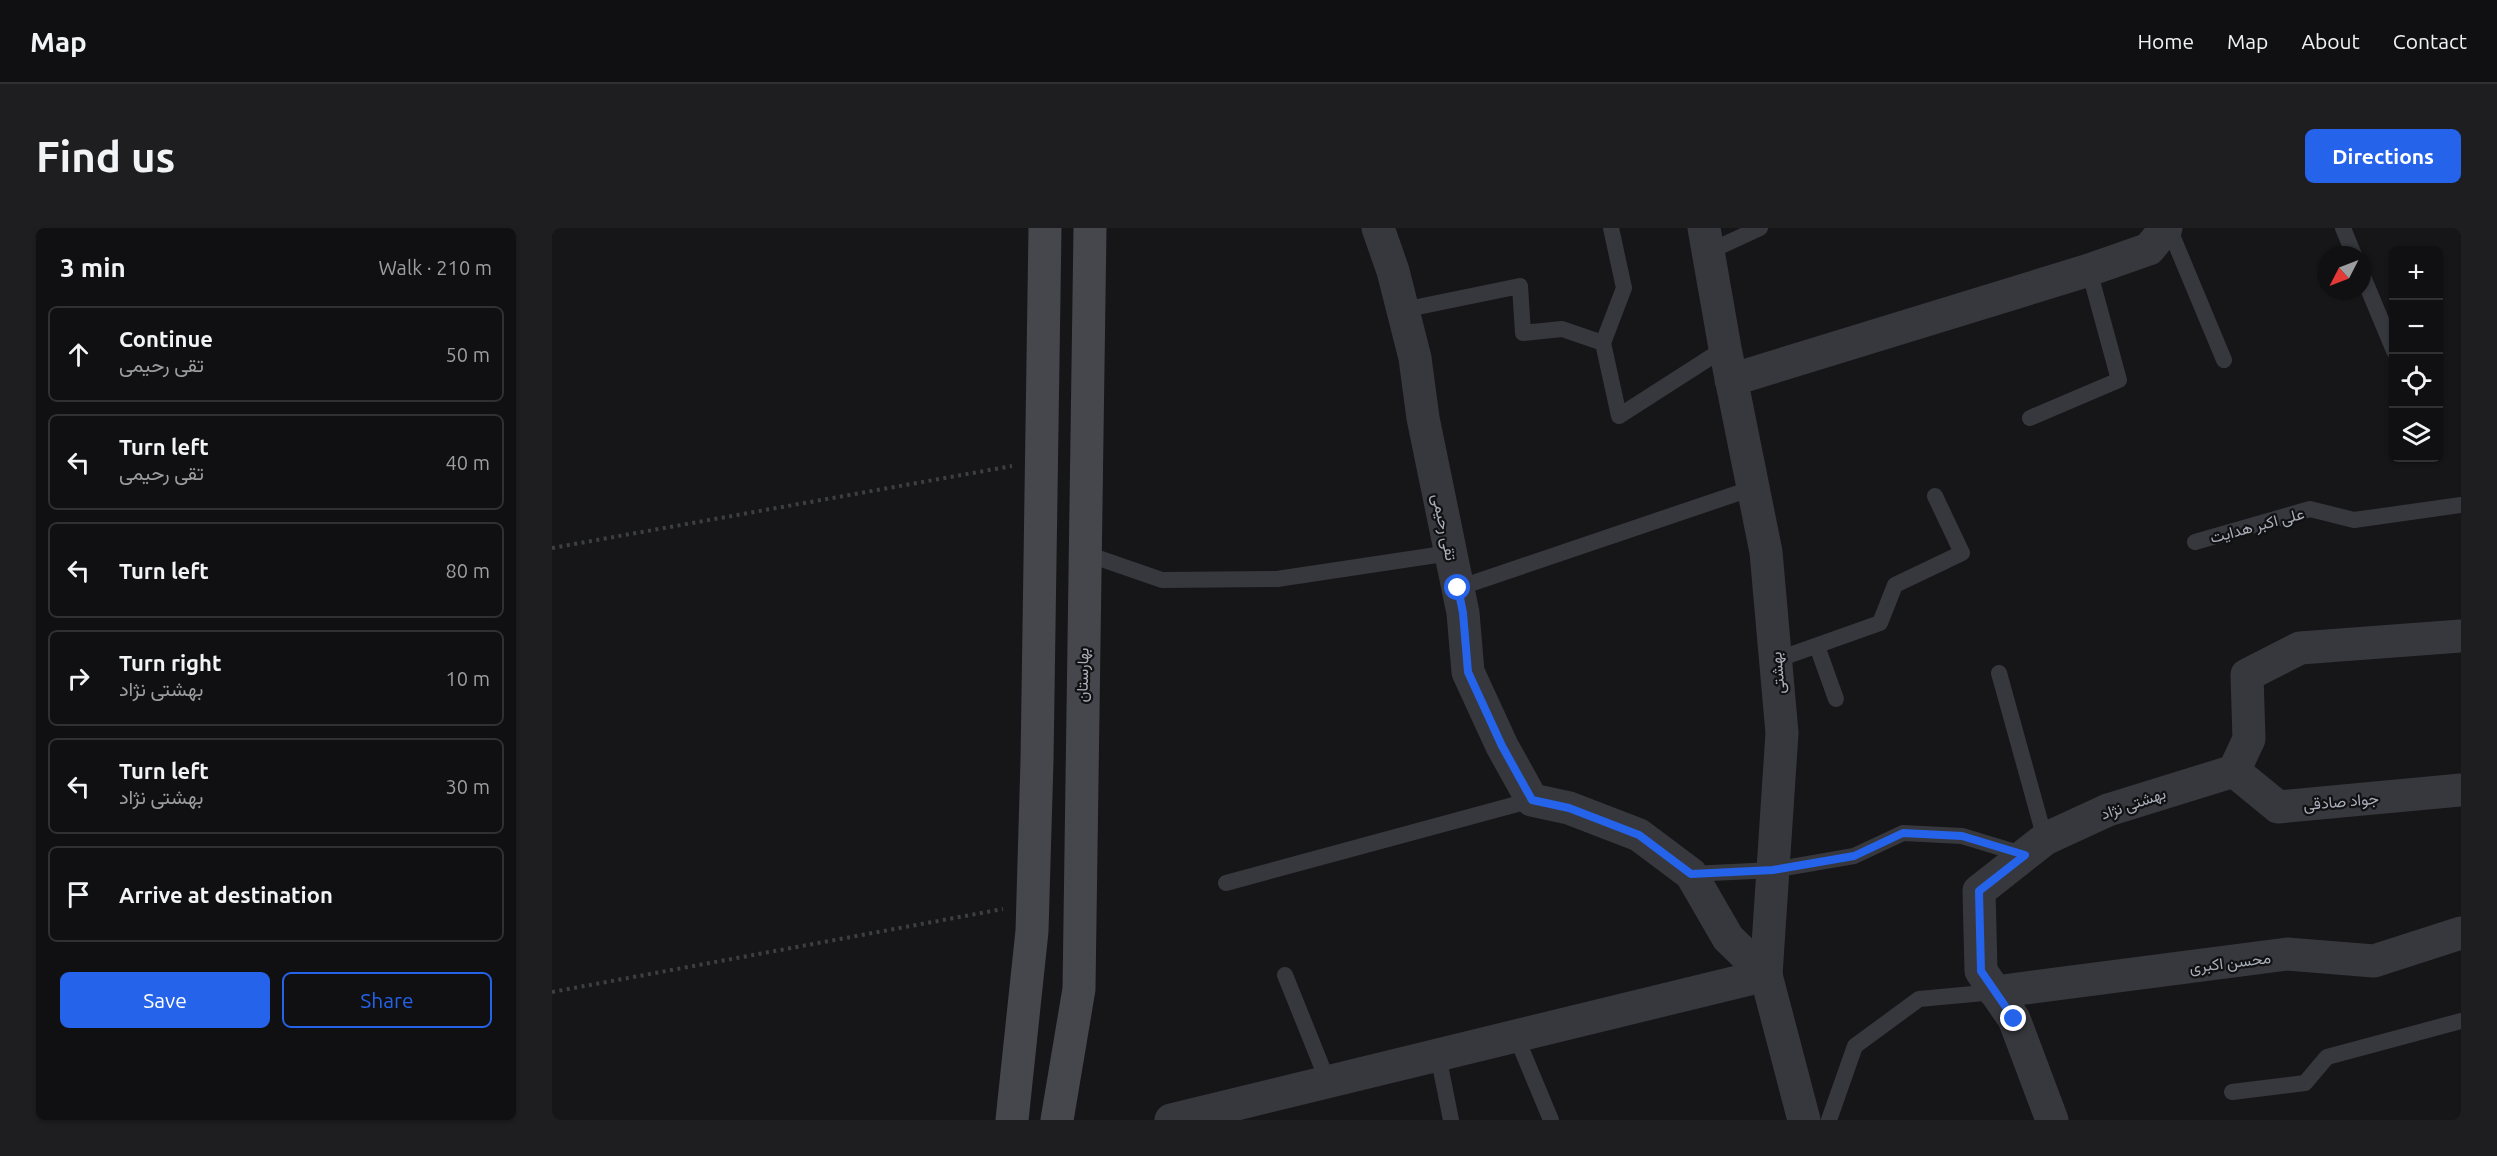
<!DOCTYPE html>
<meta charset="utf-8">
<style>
:root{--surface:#101012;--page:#1e1e20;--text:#f1f3f6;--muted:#9c9d9f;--line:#303032;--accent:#2563eb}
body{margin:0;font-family:Ubuntu,Vazirmatn,sans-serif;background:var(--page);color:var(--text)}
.controls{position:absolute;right:18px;top:18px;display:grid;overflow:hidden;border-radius:9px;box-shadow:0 2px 4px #0004}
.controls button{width:54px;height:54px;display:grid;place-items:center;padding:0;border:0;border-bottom:2px solid var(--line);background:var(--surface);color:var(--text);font:30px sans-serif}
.compass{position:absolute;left:1765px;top:18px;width:54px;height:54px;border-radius:50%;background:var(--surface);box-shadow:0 2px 4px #0004;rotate:228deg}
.stop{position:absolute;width:18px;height:18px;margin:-14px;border:4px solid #2563eb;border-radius:50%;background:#fff}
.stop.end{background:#2563eb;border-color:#fff;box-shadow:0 2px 6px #0008}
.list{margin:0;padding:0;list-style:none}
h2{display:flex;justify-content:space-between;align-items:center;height:78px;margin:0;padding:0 24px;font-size:26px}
h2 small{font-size:20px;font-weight:400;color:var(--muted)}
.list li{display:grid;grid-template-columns:39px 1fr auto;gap:18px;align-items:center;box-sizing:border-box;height:96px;margin:0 12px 12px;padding:0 12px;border:2px solid var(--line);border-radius:9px}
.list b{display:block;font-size:22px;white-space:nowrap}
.list p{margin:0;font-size:20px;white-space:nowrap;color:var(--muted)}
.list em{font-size:20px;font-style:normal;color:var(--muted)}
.actions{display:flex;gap:12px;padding:18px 24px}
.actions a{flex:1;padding:14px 0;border:2px solid var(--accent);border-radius:9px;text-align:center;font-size:21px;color:var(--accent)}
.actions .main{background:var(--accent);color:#fff}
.icon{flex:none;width:33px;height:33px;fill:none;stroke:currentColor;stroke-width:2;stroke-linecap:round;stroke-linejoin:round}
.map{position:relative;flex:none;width:1909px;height:892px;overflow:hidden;border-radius:9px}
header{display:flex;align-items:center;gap:36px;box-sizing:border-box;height:84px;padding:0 30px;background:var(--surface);border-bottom:2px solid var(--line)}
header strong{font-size:28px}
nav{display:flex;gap:33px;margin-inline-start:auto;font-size:21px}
.intro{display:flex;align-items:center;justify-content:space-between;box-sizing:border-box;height:144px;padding:0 36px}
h1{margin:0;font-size:42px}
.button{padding:15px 27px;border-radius:9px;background:var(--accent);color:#fff;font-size:21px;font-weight:700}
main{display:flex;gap:36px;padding:0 36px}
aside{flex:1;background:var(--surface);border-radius:9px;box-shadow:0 2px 4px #0004}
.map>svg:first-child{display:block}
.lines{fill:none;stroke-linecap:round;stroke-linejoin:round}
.path{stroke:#3d3f44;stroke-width:4;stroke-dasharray:3 4.5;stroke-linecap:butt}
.lane{stroke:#37383d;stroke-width:16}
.street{stroke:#37383d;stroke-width:33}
.secondary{stroke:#45474d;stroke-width:33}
.route{stroke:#2563eb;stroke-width:8}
.labels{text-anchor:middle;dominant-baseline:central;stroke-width:4.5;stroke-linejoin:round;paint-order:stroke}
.street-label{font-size:16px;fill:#a8adb8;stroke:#111113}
</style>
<header>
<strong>Map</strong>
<nav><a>Home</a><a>Map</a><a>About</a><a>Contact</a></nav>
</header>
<div class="intro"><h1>Find us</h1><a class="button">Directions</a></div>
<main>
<aside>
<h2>3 min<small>Walk · 210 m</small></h2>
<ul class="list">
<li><svg class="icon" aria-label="ahead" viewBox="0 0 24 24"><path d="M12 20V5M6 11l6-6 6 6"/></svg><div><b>Continue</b><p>تقی رحیمی</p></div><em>50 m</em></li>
<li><svg class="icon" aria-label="left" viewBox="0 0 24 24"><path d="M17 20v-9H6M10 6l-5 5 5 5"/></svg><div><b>Turn left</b><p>تقی رحیمی</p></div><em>40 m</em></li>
<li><svg class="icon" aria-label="left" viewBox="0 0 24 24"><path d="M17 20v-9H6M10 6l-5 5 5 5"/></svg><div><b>Turn left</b></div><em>80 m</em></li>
<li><svg class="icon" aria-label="right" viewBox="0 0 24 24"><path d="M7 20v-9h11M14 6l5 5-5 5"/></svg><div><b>Turn right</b><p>بهشتی نژاد</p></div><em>10 m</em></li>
<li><svg class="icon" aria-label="left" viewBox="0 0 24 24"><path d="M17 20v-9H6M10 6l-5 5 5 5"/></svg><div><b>Turn left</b><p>بهشتی نژاد</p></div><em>30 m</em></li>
<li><svg class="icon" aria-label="arrive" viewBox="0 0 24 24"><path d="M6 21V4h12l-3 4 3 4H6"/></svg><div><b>Arrive at destination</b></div></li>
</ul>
<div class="actions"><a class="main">Save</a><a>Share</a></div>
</aside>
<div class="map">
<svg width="1909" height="892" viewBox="0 0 1909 892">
<rect width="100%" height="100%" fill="#161618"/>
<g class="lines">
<!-- path -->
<g class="path">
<path d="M0 320 460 238"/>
<path d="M0 764 451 681"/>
</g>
<!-- lane -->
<g class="lane">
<path d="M1617 0 1672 132"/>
<path d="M1791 0 1802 27"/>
<path d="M1156 24 1208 0"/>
<path d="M1810 46 1842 123"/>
<path d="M851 82 968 58 971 105 1010 101 1051 115 1067 188 1173 120"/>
<path d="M1051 115 1072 60 1059 0"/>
<path d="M1478 190 1567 152 1537 42"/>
<path d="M1643 314 1758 281 1802 292 1909 277"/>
<path d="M532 325 610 352 725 351 898 325"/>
<path d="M906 360 1201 260"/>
<path d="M1265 418 1284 471"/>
<path d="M1224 432 1328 395 1343 357 1410 325 1383 268"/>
<path d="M1447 445 1493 611"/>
<path d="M1139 646 1221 642 1302 628 1351 605 1410 608 1473 627"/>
<path d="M674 655 980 572"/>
<path d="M733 747 776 854"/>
<path d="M964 808 999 892"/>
<path d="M886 827 899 892"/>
<path d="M1680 864 1753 855 1775 829 1909 793"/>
<path d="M1277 892 1303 818 1367 771 1443 764"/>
</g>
<!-- street -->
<g class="street">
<path d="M826 0 841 43 863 130 871 190 911 385 916 444 950 518 980 572 1017 580 1087 607 1139 646 1176 710 1214 747"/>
<path d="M1152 0 1173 120 1214 324 1230 505 1214 747 1252 892"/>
<path d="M1179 152 1537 42 1597 21 1614 0"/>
<path d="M1682 543 1726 579 1909 562"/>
<path d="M1443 764 1735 726 1822 733 1909 705"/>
<path d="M619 892 1214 747"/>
<path d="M1500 892 1462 791 1429 743 1427 663 1493 611 1556 582 1682 543 1697 511 1695 447 1748 420 1909 408"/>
</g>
<!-- secondary -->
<g class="secondary">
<path d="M460 892 480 703 485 532 493 0"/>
<path d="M505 892 527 761 538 0"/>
</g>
</g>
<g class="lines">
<!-- route -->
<path class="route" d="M906 360 911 385 916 444 950 518 980 572 1017 580 1087 607 1139 646 1221 642 1302 628 1351 605 1410 608 1473 627 1427 663 1429 743 1462 791"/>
</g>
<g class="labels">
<!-- street labels -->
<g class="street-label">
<text transform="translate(1705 297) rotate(-15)">علی اکبر هدایت</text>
<text transform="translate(893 299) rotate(78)">تقی رحیمی</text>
<text transform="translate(1225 445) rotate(-95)">بهشتی</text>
<text transform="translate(530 447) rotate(-89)">بهارستان</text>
<text transform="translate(1789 573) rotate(-5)">جواد صادقی</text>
<text transform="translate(1581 575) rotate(-19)">بهشتی نژاد</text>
<text transform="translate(1678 734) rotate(-7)">محسن اکبری</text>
</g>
</g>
</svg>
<div class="controls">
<button>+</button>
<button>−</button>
<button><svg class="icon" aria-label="locate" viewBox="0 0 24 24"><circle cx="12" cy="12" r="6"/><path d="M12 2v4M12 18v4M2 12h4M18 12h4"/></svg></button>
<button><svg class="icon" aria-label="layers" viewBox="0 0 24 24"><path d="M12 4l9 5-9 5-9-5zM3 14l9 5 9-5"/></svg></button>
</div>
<svg class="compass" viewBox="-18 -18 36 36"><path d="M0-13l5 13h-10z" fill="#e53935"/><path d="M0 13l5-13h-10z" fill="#9c9d9f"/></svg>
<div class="stop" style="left:906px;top:360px"></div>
<div class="stop end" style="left:1462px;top:791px"></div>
</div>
</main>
